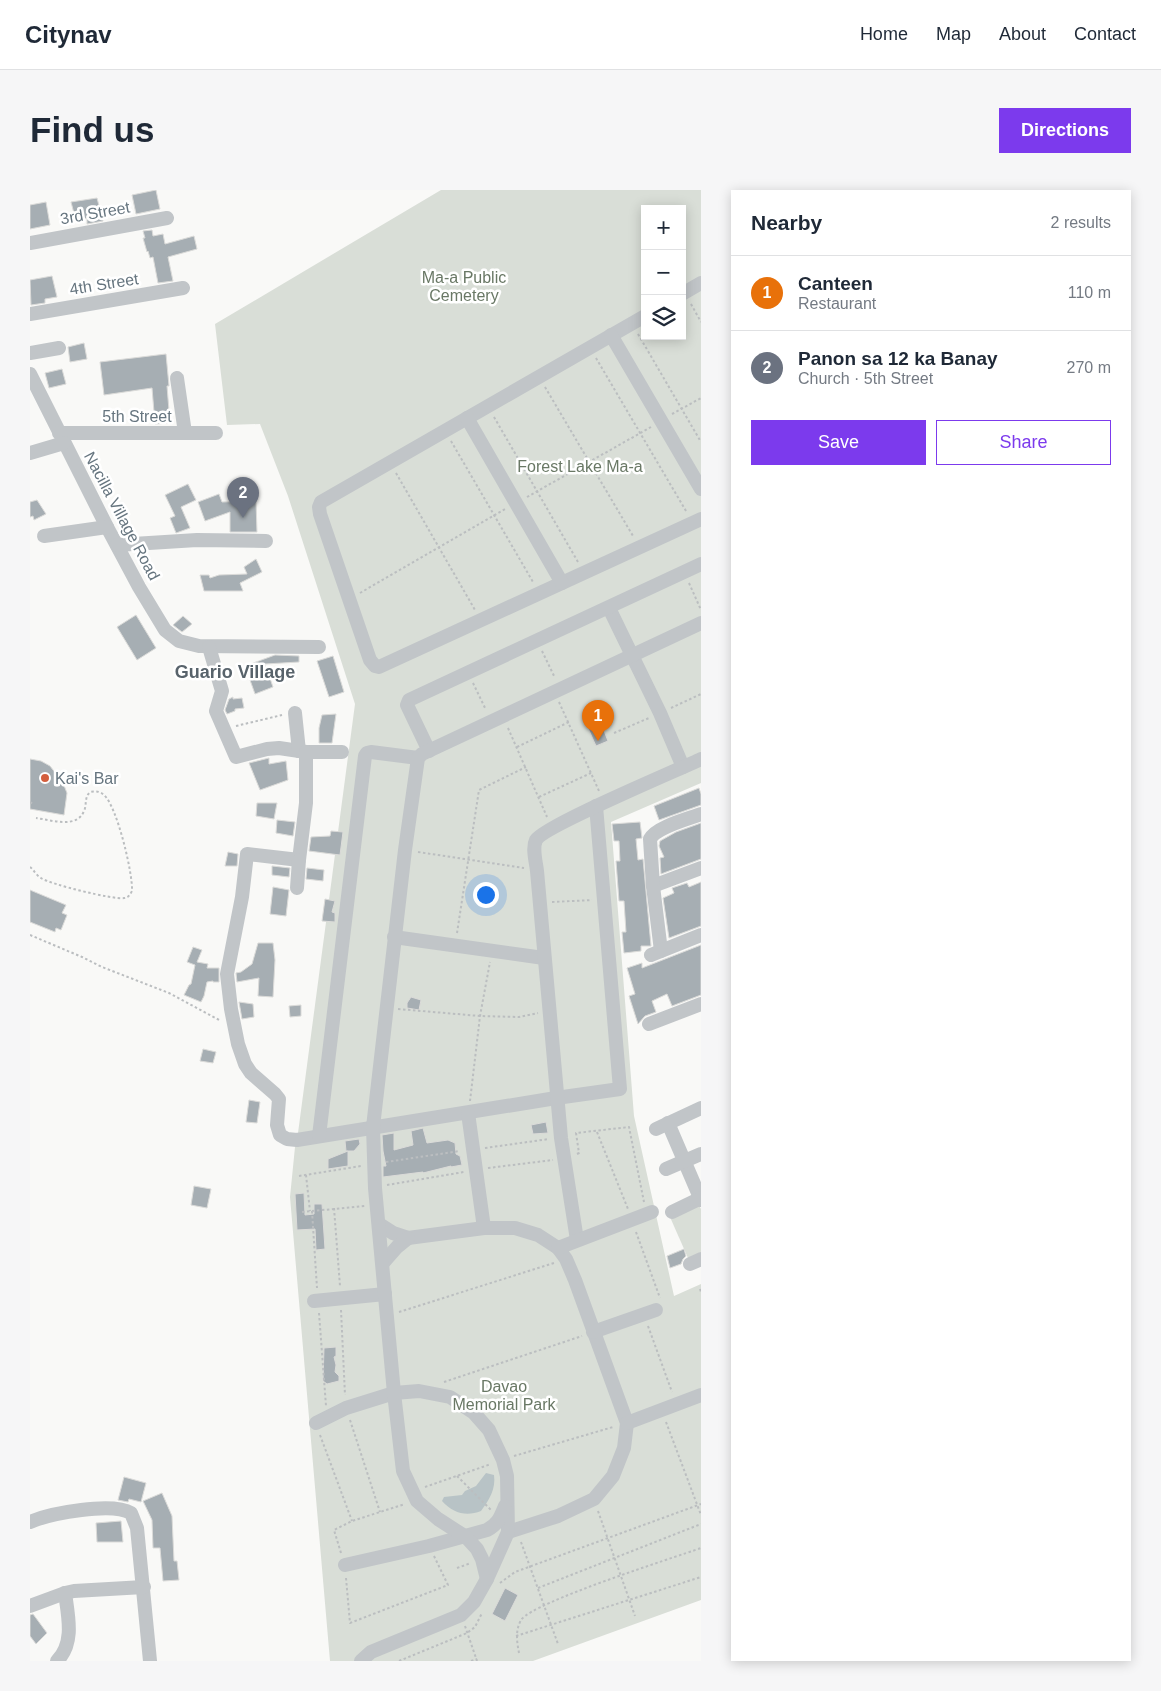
<!DOCTYPE html>
<meta charset="utf-8">
<style>
:root{--surface:#fff;--page:#f6f6f7;--text:#1f2937;--muted:#747a83;--line:#e0e1e3;--accent:#7c3aed}
body{margin:0;font-family:Helvetica,sans-serif;background:var(--page);color:var(--text)}
.controls{position:absolute;right:15px;top:15px;display:grid;overflow:hidden;border-radius:0px;box-shadow:0 2px 12px #0003}
.controls button{width:45px;height:45px;display:grid;place-items:center;padding:0;border:0;border-bottom:1px solid var(--line);background:var(--surface);color:var(--text);font:25px sans-serif}
.you{position:absolute;left:455px;top:704px;width:18px;height:18px;margin:-12px;border:4px solid #fff;border-radius:50%;background:#1a73e8;box-shadow:0 0 0 8px #1a73e833}
.badge{display:grid;place-items:center;width:32px;height:32px;border-radius:50%;background:var(--accent);color:#fff;font-size:16px;font-weight:700}
.pin{position:absolute;translate:-50% -41px;filter:drop-shadow(0 1px 2px #0008)}
.pin::after{content:'';position:absolute;top:26px;width:18px;height:15px;background:inherit;clip-path:polygon(0 0,100% 0,50% 100%)}
.list{margin:0;padding:0;list-style:none}
h2{display:flex;justify-content:space-between;align-items:center;height:65px;margin:0;padding:0 20px;font-size:21px}
h2 small{font-size:16px;font-weight:400;color:var(--muted)}
.list li{display:grid;grid-template-columns:32px 1fr auto;gap:15px;align-items:center;box-sizing:border-box;height:75px;padding:0 20px;border-top:1px solid var(--line)}
.list b{display:block;font-size:19px;white-space:nowrap}
.list p{margin:0;font-size:16px;white-space:nowrap;color:var(--muted)}
.list em{font-size:16px;font-style:normal;color:var(--muted)}
.actions{display:flex;gap:10px;padding:15px 20px}
.actions a{flex:1;padding:11px 0;border:1px solid var(--accent);border-radius:0px;text-align:center;font-size:18px;color:var(--accent)}
.actions .main{background:var(--accent);color:#fff}
.icon{flex:none;width:28px;height:28px;fill:none;stroke:currentColor;stroke-width:2;stroke-linecap:round;stroke-linejoin:round}
.map{position:relative;flex:none;width:671px;height:1471px;overflow:hidden;border-radius:0px}
header{display:flex;align-items:center;gap:30px;box-sizing:border-box;height:70px;padding:0 25px;background:var(--surface);border-bottom:1px solid var(--line)}
header strong{font-size:24px}
nav{display:flex;gap:28px;margin-inline-start:auto;font-size:18px}
.intro{display:flex;align-items:center;justify-content:space-between;box-sizing:border-box;height:120px;padding:0 30px}
h1{margin:0;font-size:35px}
.button{padding:12px 22px;border-radius:0px;background:var(--accent);color:#fff;font-size:18px;font-weight:700}
main{display:flex;gap:30px;padding:0 30px}
aside{flex:1;background:var(--surface);border-radius:0px;box-shadow:0 2px 12px #0003}
.map>svg:first-child{display:block}
.green{fill:#d9ded7;fill-rule:evenodd}
.water{fill:#b8c3c6}
.building{fill:#a6aeb3;stroke:#dbdbd9}
.lines{fill:none;stroke-linecap:round;stroke-linejoin:round}
.path{stroke:#bbbec0;stroke-width:2;stroke-dasharray:2.5 2.5;stroke-linecap:butt}
.minor{stroke:#c1c5c8;stroke-width:14}
.poi-dot{fill:#d35e3d;stroke:#fff;stroke-width:2}
.labels{text-anchor:middle;dominant-baseline:central;stroke-width:5;stroke-linejoin:round;paint-order:stroke}
.street-label{font-size:16px;fill:#66757f;stroke:#fff}
.park-label{font-size:16px;fill:#697865;stroke:#fff}
.poi-label{font-size:16px;fill:#66757f;stroke:#fff;text-anchor:start}
.neighbourhood-label{font-size:18px;font-weight:bold;fill:#58636b;stroke:#fff}
</style>
<header>
<strong>Citynav</strong>
<nav><a>Home</a><a>Map</a><a>About</a><a>Contact</a></nav>
</header>
<div class="intro"><h1>Find us</h1><a class="button">Directions</a></div>
<main>
<div class="map">
<svg width="671" height="1471" viewBox="0 0 671 1471">
<rect width="100%" height="100%" fill="#f9f9f7"/>
<!-- green -->
<g class="green">
<path d="M411 0H671V593L581 632 604 926 644 1106 671 1094V1410L503 1471H300L260 1007 265 957 268 943 325 514 258 306 230 234 197 235 185 134ZM615 19H652V146H615Z"/>
<path d="M669 1015 671 1019V1062L658 1068 640 1027Z"/>
</g>
<!-- water -->
<path class="water" d="M456 1283 464 1285C466 1299 459 1310 451 1321 436 1327 423 1323 412 1311L414 1307 432 1305 435 1301 446 1296Z"/>
<!-- building -->
<g class="building">
<path d="M126 0 130 19 106 24 102 5Z"/>
<path d="M67 8 73 31 57 34V28L46 31 41 12Z"/>
<path d="M16 12 20 35 0 39V15Z"/>
<path d="M122 40 123 46 133 44 135 54 164 46 167 59 138 67 143 91 128 93 123 67 120 68 118 61 117 62 113 48H115L113 41Z"/>
<path d="M22 86 27 107 15 109V113L1 115 0 90Z"/>
<path d="M54 153 57 169 40 172 38 157Z"/>
<path d="M136 164 139 196H137L140 233 125 234 122 198 74 205 70 172Z"/>
<path d="M32 179 36 194 19 198 15 183Z"/>
<path d="M158 294 166 310 151 317 160 338 146 343 140 328 145 326 135 305Z"/>
<path d="M189 304 192 312 226 311 227 342H200V322L175 331 168 312Z"/>
<path d="M7 310 16 324 4 330 3 326 0 327V312Z"/>
<path d="M226 369 232 382 210 393 213 401H174L170 385H179L180 388 189 385 217 384 214 377Z"/>
<path d="M106 425 126 458 107 470 87 437Z"/>
<path d="M153 426 162 434 152 442 143 435Z"/>
<path d="M245 465 269 466V472L235 474 243 497 225 504 215 476Z"/>
<path d="M303 466 314 502 299 507 287 471Z"/>
<path d="M203 507V509L212 508 214 518 205 519V521L197 524 195 520 199 509Z"/>
<path d="M306 524 302 553H289V538L292 525Z"/>
<path d="M571 533 578 551 566 556 558 538Z"/>
<path d="M239 568V574L256 571 258 590 230 600 219 573Z"/>
<path d="M0 569 11 571 20 576 33 593 37 603 34 625 0 619Z"/>
<path d="M669 598 671 604V615L629 630 624 616Z"/>
<path d="M227 613H247L244 629 226 626Z"/>
<path d="M247 630 265 632 263 646 246 643Z"/>
<path d="M610 632 612 648 606 649 608 670 613 669 621 756H611V761L594 763 592 742H596L594 711H589L586 671H590L589 651H584L582 634Z"/>
<path d="M671 633V669L631 684 630 668 634 667 629 656 630 651 646 642Z"/>
<path d="M301 641 313 642 310 665 279 661 281 647 300 646Z"/>
<path d="M198 662 208 664 207 676H195Z"/>
<path d="M242 676 260 678 259 687 242 685Z"/>
<path d="M277 678 294 680 293 691 276 689Z"/>
<path d="M671 692V736L639 748 633 708 644 703 642 698 657 693 659 697Z"/>
<path d="M243 697 259 700 256 726 240 724Z"/>
<path d="M0 700 36 715 32 723 37 725 31 740 26 738 25 742 0 732Z"/>
<path d="M295 709 305 711 302 722 305 723V732L292 731Z"/>
<path d="M228 753H243L245 770 243 807 228 806 229 788 207 792 206 783 211 782 222 774Z"/>
<path d="M671 755V805L642 816 637 804 622 811 626 822 615 826 608 834 599 806 605 804 597 778 612 773V778Z"/>
<path d="M163 757 172 760 167 772 178 774 177 778H189V792H183V791L177 792 174 806 171 812 154 805 159 795 161 794 165 775 157 772Z"/>
<path d="M381 807 391 810 389 820 377 818V813Z"/>
<path d="M209 812 223 814 224 827 212 829Z"/>
<path d="M271 815V826L260 827 259 816Z"/>
<path d="M173 859 186 862 183 873 170 871Z"/>
<path d="M219 910 230 912 227 933 216 932Z"/>
<path d="M516 932 518 943 503 944 501 935Z"/>
<path d="M393 938 397 953 418 950 425 953 426 964 430 966 432 975 421 977V976L393 983V982L353 987V976H356L353 961 352 945 364 943V960L383 955 381 941Z"/>
<path d="M329 949 330 954 324 961H316L315 951Z"/>
<path d="M318 961V976L298 979V969Z"/>
<path d="M164 996 181 999 177 1018 161 1015Z"/>
<path d="M274 1003 275 1025 284 1024V1014H292L295 1059 286 1060 285 1039 267 1040 265 1004Z"/>
<path d="M654 1059 656 1066 653 1069 651 1074 640 1078 637 1066Z"/>
<path d="M306 1157V1166L304 1167 306 1175 305 1182 309 1186V1191L297 1194 293 1191 294 1158Z"/>
<path d="M94 1287 116 1293 111 1312 99 1309 98 1312 88 1310Z"/>
<path d="M132 1303 142 1326 144 1371H147L149 1390 133 1391 130 1358H123L122 1330 113 1311Z"/>
<path d="M91 1331 93 1352H67L66 1333Z"/>
<path d="M475 1398 488 1405 475 1431 462 1424Z"/>
<path d="M3 1424 17 1443 6 1454 0 1446V1425Z"/>
</g>
<g class="lines">
<!-- path -->
<g class="path">
<path d="M661 114 671 132"/>
<path d="M608 144 671 252"/>
<path d="M566 168 656 321"/>
<path d="M515 197 603 346"/>
<path d="M642 224 671 208"/>
<path d="M464 227 548 372"/>
<path d="M421 251 503 392"/>
<path d="M366 283 445 420"/>
<path d="M497 307 621 237"/>
<path d="M659 393 671 420"/>
<path d="M330 403 475 319"/>
<path d="M512 461 525 488"/>
<path d="M443 493 456 520"/>
<path d="M529 512 569 601"/>
<path d="M641 518 671 504"/>
<path d="M206 536 252 525"/>
<path d="M478 538 517 627"/>
<path d="M584 543 619 528"/>
<path d="M487 557 539 532"/>
<path d="M509 607 561 583"/>
<path d="M0 612 3 614"/>
<path d="M388 662 494 678"/>
<path d="M0 677C4 680 6 685 11 688 19 694 84 710 94 708 98 708 100 705 102 701 103 684 87 616 74 605 70 601 65 601 60 602 54 608 57 615 54 621 47 639 21 630 6 628"/>
<path d="M522 712 562 710"/>
<path d="M427 743 449 600 496 577"/>
<path d="M0 745 52 767 72 777 139 803 191 831"/>
<path d="M368 819 450 826 489 827 508 823"/>
<path d="M440 911 450 826 460 772"/>
<path d="M567 942 598 1019"/>
<path d="M455 958 519 949"/>
<path d="M547 964 549 963 546 943 599 937 614 1012"/>
<path d="M356 972 430 961"/>
<path d="M458 978 523 970"/>
<path d="M276 985 280 1021"/>
<path d="M269 986 331 976"/>
<path d="M357 995 434 982"/>
<path d="M304 1018 310 1096"/>
<path d="M282 1021 287 1098"/>
<path d="M272 1022 335 1016"/>
<path d="M606 1042 630 1108"/>
<path d="M670 1099 671 1102"/>
<path d="M311 1120 315 1205"/>
<path d="M369 1122 524 1073"/>
<path d="M289 1123 296 1216"/>
<path d="M618 1136 642 1202"/>
<path d="M414 1192 552 1146"/>
<path d="M320 1230 350 1322"/>
<path d="M636 1232 671 1325"/>
<path d="M290 1245 322 1331"/>
<path d="M484 1266 583 1237"/>
<path d="M427 1286 461 1320"/>
<path d="M395 1297 461 1274"/>
<path d="M568 1321 605 1426"/>
<path d="M491 1352 528 1454"/>
<path d="M311 1363 304 1340 322 1331 375 1314"/>
<path d="M427 1378 441 1373"/>
<path d="M316 1388 320 1433 418 1395 404 1366"/>
<path d="M470 1393 485 1382 671 1314"/>
<path d="M508 1398 671 1334"/>
<path d="M435 1436 447 1471"/>
<path d="M486 1446 671 1387"/>
<path d="M489 1463C487 1452 485 1441 491 1430 503 1412 643 1368 671 1358"/>
<path d="M369 1471 437 1443 445 1437 452 1423"/>
<path d="M441 1471 447 1469"/>
</g>
<!-- minor -->
<g class="minor">
<path d="M0 53 137 28"/>
<path d="M652 104 671 93"/>
<path d="M0 124 153 98"/>
<path d="M615 126 291 312 289 317 290 324 340 470 345 476 349 477 671 329"/>
<path d="M581 145 671 299"/>
<path d="M0 163 29 158"/>
<path d="M0 184 77 337 109 397 135 440 149 451 169 456 289 457"/>
<path d="M147 188 155 243"/>
<path d="M437 228 532 393"/>
<path d="M29 243H186"/>
<path d="M0 263 34 253"/>
<path d="M14 346 77 337"/>
<path d="M87 355 167 350 236 351"/>
<path d="M579 418 630 523 653 577"/>
<path d="M179 457 192 501 186 521 206 567 237 559 249 558 276 562H312"/>
<path d="M265 523 269 561"/>
<path d="M399 561 377 515 379 510 671 374"/>
<path d="M276 562V613L269 670 217 664 212 707 197 784 201 819 208 854 215 874 221 883 245 904 249 909 247 935 250 945 257 949 267 950 526 908 590 899 566 616"/>
<path d="M623 696 671 678"/>
<path d="M267 698 269 670"/>
<path d="M364 747 514 768"/>
<path d="M631 761 623 696 620 649C626 637 658 629 671 624"/>
<path d="M621 765 671 745"/>
<path d="M619 834 671 814"/>
<path d="M438 923 454 1038"/>
<path d="M638 933 671 1010"/>
<path d="M626 939 671 918"/>
<path d="M289 946 335 566 337 563 341 562 388 568"/>
<path d="M636 979 671 964"/>
<path d="M642 1022 671 1008"/>
<path d="M349 1034 363 1043 378 1048 454 1038H485L508 1045 528 1058 536 1069 545 1090 597 1233 594 1258 583 1286 564 1309 528 1326 478 1342"/>
<path d="M547 1050 531 948 507 681C506 672 502 658 506 650 514 636 648 580 671 569"/>
<path d="M528 1058 622 1022"/>
<path d="M353 1073 367 1057 378 1048"/>
<path d="M660 1074 671 1069"/>
<path d="M284 1111 355 1104"/>
<path d="M563 1142 626 1120"/>
<path d="M286 1233 316 1218 364 1203 389 1201 420 1207 444 1223 459 1240 473 1270 477 1286 478 1342 457 1389 444 1412 431 1425 341 1462 331 1471"/>
<path d="M597 1233 671 1205"/>
<path d="M0 1332C21 1323 82 1312 101 1323L107 1338 120 1471"/>
<path d="M315 1375 399 1356 457 1340C468 1334 470 1328 475 1316"/>
<path d="M457 1389 452 1369 447 1359 436 1347 408 1329 387 1311 373 1281 364 1203 345 998 343 937 375 660 388 568 392 564 671 433"/>
<path d="M0 1416 35 1403 44 1401 114 1397"/>
<path d="M27 1471C45 1453 38 1426 35 1403"/>
</g>
</g>
<!-- markers -->
<circle class="poi-dot" cx="15" cy="588" r="5"/>
<g class="labels">
<!-- street labels -->
<g class="street-label">
<text transform="translate(65 23) rotate(-10)">3rd Street</text>
<text transform="translate(74 94) rotate(-9)">4th Street</text>
<text x="107" y="226">5th Street</text>
<text transform="translate(92 326) rotate(62)">Nacilla Village Road</text>
</g>
<!-- park labels -->
<g class="park-label">
<text x="434" y="87">Ma-a Public<tspan x="434" dy="18">Cemetery</tspan></text>
<text x="550" y="276">Forest Lake Ma-a</text>
<text x="474" y="1196">Davao<tspan x="474" dy="18">Memorial Park</tspan></text>
</g>
<!-- poi labels -->
<g class="poi-label">
<text x="25" y="588">Kai's Bar</text>
</g>
<!-- neighbourhood labels -->
<g class="neighbourhood-label">
<text x="205" y="482">Guario Village</text>
</g>
</g>
</svg>
<div class="controls">
<button>+</button>
<button>−</button>
<button><svg class="icon" aria-label="layers" viewBox="0 0 24 24"><path d="M12 4l9 5-9 5-9-5zM3 14l9 5 9-5"/></svg></button>
</div>
<div class="you"></div>
<div class="pin badge" style="left:568px;top:551px;background:#e8710a">1</div>
<div class="pin badge" style="left:213px;top:328px;background:#6b7280">2</div>
</div>
<aside>
<h2>Nearby<small>2 results</small></h2>
<ul class="list">
<li><span class="badge" style="background:#e8710a">1</span><div><b>Canteen</b><p>Restaurant</p></div><em>110 m</em></li>
<li><span class="badge" style="background:#6b7280">2</span><div><b>Panon sa 12 ka Banay</b><p>Church · 5th Street</p></div><em>270 m</em></li>
</ul>
<div class="actions"><a class="main">Save</a><a>Share</a></div>
</aside>
</main>
